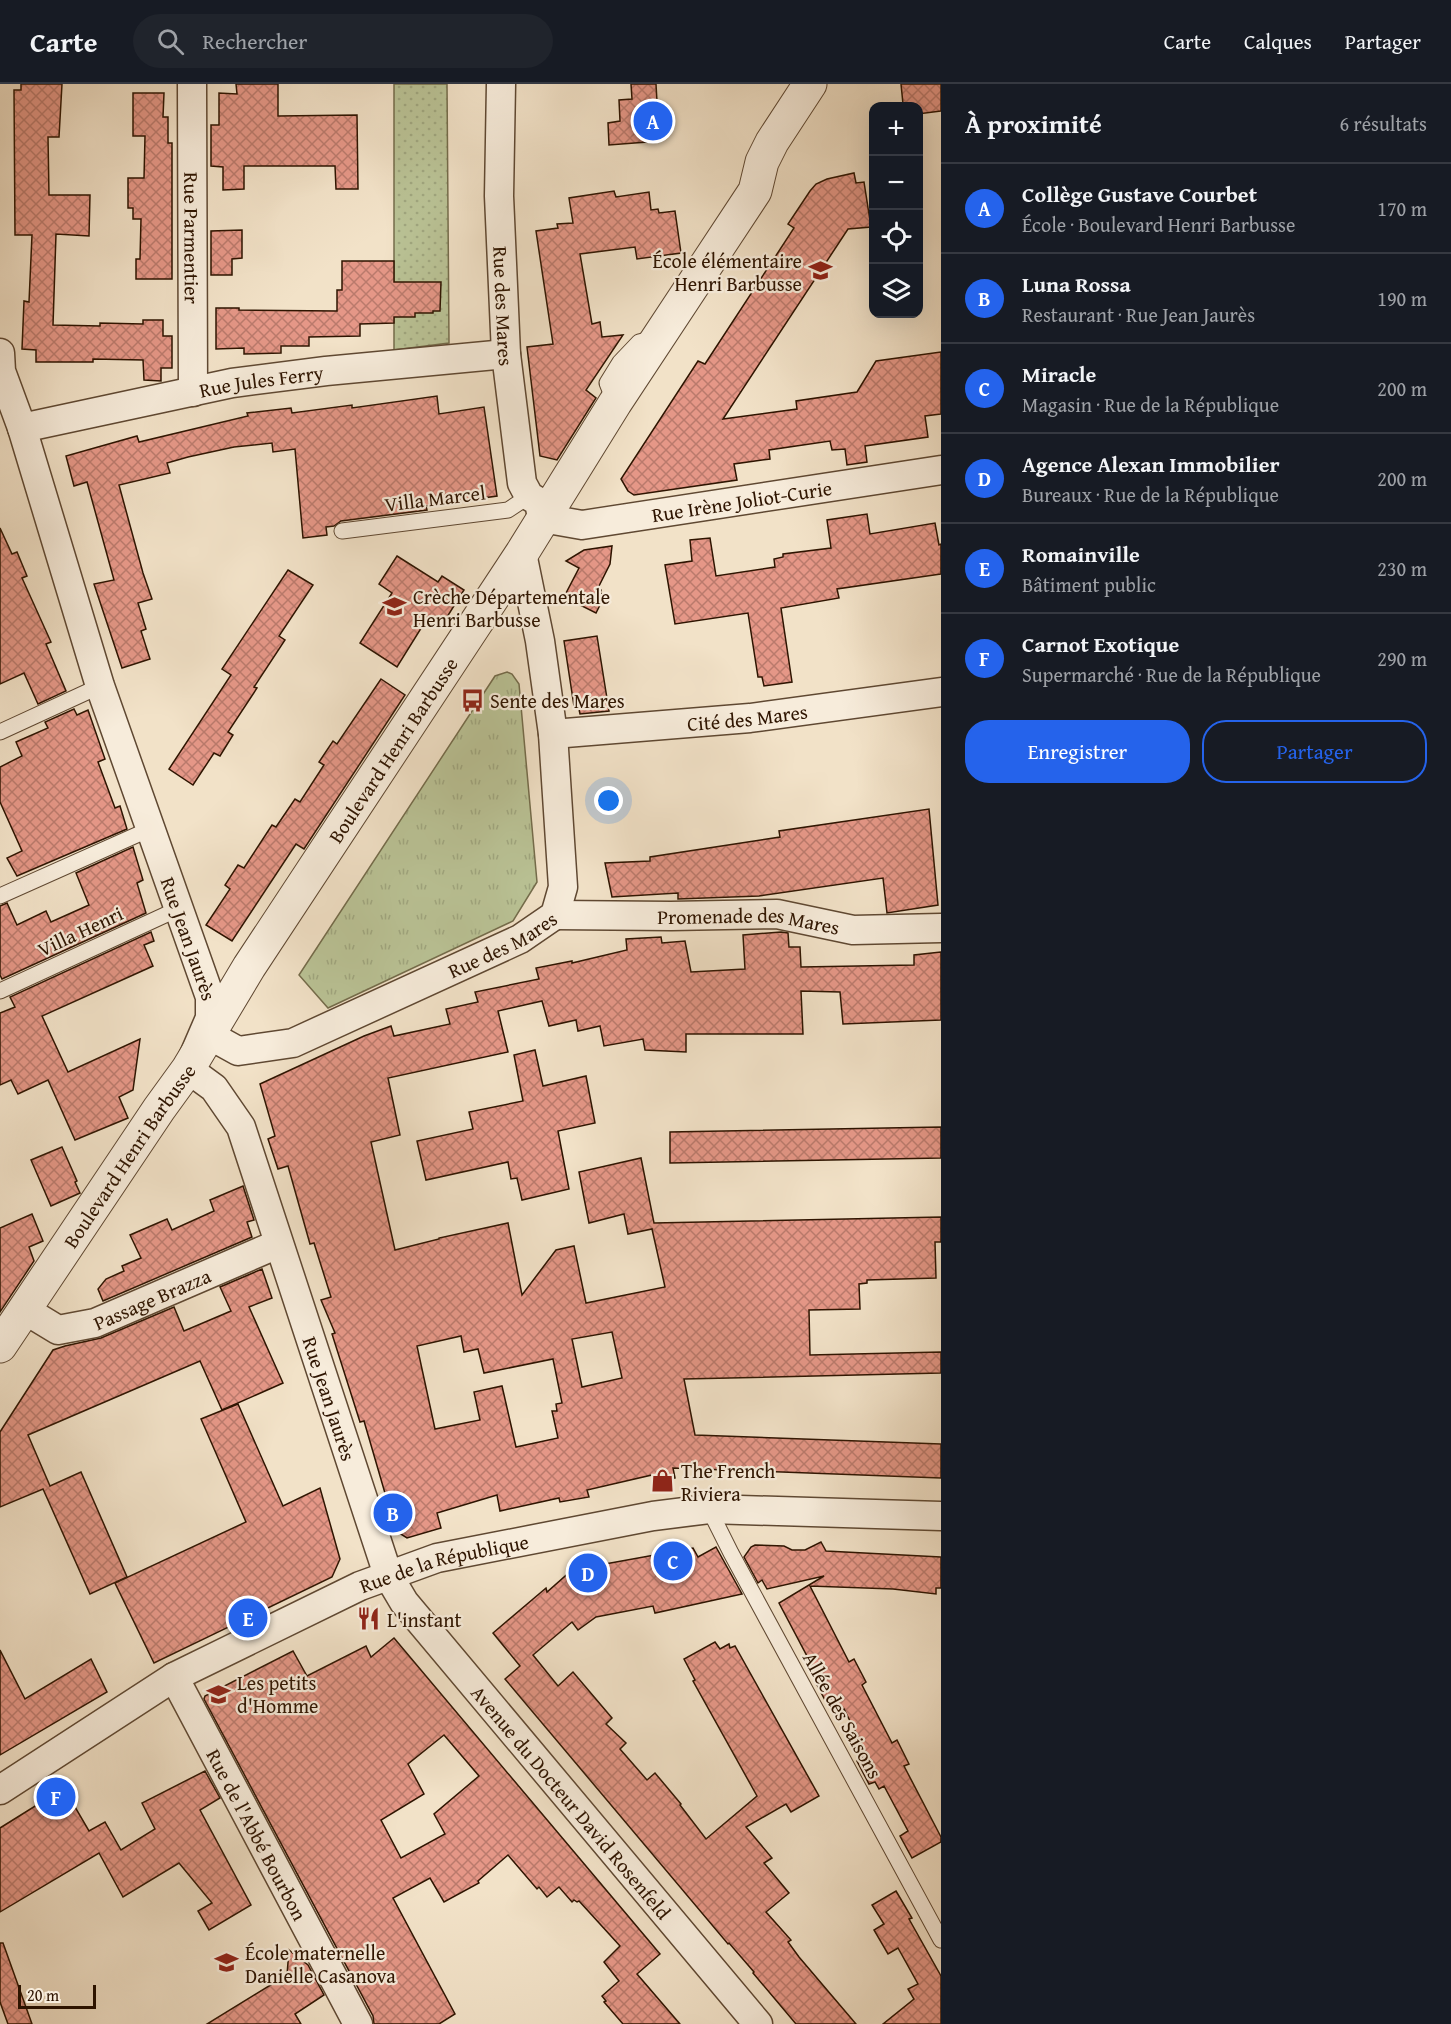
<!DOCTYPE html>
<html lang="fr">
<meta charset="utf-8">
<style>
:root{--surface:#171b24;--page:#20242c;--text:#f1f3f6;--muted:#9ea1a6;--line:#363941;--accent:#2563eb}
body{margin:0;font-family:"Gentium Book Plus",serif;background:var(--page);color:var(--text)}
.controls{position:absolute;right:18px;top:18px;display:grid;overflow:hidden;border-radius:12px;box-shadow:0 6px 24px #0002}
.controls button{width:54px;height:54px;display:grid;place-items:center;padding:0;border:0;border-bottom:2px solid var(--line);background:var(--surface);color:var(--text);font:30px sans-serif}
.scale{position:absolute;left:18px;bottom:15px;width:78px;box-sizing:border-box;padding-left:6px;border:3px solid #2e1400;border-top:0;font-size:16px;line-height:21px;white-space:nowrap;color:#2e1400;-webkit-text-stroke:4px #f7ecdb;paint-order:stroke}
.you{position:absolute;left:609px;top:717px;width:21px;height:21px;margin:-15px;border:4px solid #fff;border-radius:50%;background:#1a73e8;box-shadow:0 0 0 9px #1a73e833}
.badge{display:grid;place-items:center;width:39px;height:39px;border-radius:50%;background:var(--accent);color:#fff;font-size:20px;font-weight:700}
.pin{position:absolute;translate:-50% -50%;border:3px solid #fff;box-shadow:0 2px 6px #0006}
.list{margin:0;padding:0;list-style:none}
h2{display:flex;justify-content:space-between;align-items:center;height:78px;margin:0;padding:0 24px;font-size:26px}
h2 small{font-size:20px;font-weight:400;color:var(--muted)}
.list li{display:grid;grid-template-columns:39px 1fr auto;gap:18px;align-items:center;box-sizing:border-box;height:90px;padding:0 24px;border-top:2px solid var(--line)}
.list b{display:block;font-size:22px;white-space:nowrap}
.list p{margin:0;font-size:20px;white-space:nowrap;color:var(--muted)}
.list em{font-size:20px;font-style:normal;color:var(--muted)}
.actions{display:flex;gap:12px;padding:18px 24px}
.actions a{flex:1;padding:14px 0;border:2px solid var(--accent);border-radius:24px;text-align:center;font-size:21px;color:var(--accent)}
.actions .main{background:var(--accent);color:#fff}
.icon{flex:none;width:33px;height:33px;fill:none;stroke:currentColor;stroke-width:2;stroke-linecap:round;stroke-linejoin:round}
.map{position:relative;flex:none;width:941px;height:1940px;overflow:hidden}
header{display:flex;align-items:center;gap:36px;box-sizing:border-box;height:84px;padding:0 30px;background:var(--surface);border-bottom:2px solid var(--line)}
header strong{font-size:28px}
nav{display:flex;gap:33px;margin-inline-start:auto;font-size:21px}
.search{width:420px;height:54px;background:var(--page);display:flex;align-items:center;gap:15px;box-sizing:border-box;padding:0 21px;border-radius:33px;color:var(--muted);font-size:22px}
main{display:flex}
aside{flex:1;background:var(--surface)}
.map>svg:first-child{display:block}
.park{fill:url(#park-tufts);stroke:#746c4b;stroke-width:1.5}
.garden{fill:url(#garden-dots);stroke:#746c4b;stroke-width:1.5}
.building{fill:url(#building-cross-hatch);stroke:#2e1400;stroke-width:1.5;fill-rule:evenodd}
.lines{fill:none;stroke-linecap:round;stroke-linejoin:round}
.service-casing{stroke:#5f4832;stroke-width:17}
.minor-casing{stroke:#5f4832;stroke-width:31}
.tertiary-casing{stroke:#5f4832;stroke-width:35}
.service{stroke:#f7ecdb;stroke-width:15}
.minor{stroke:#f7ecdb;stroke-width:28}
.tertiary{stroke:#f7ecdb;stroke-width:33}
.labels{text-anchor:middle;dominant-baseline:central;stroke-width:4.5;stroke-linejoin:round;paint-order:stroke}
.street-label{font-size:20px;fill:#2e1400;stroke:#f7ecdb}
.poi-label{font-size:20px;fill:#2e1400;stroke:#f7ecdb;text-anchor:start}
</style>
<header>
<strong>Carte</strong>
<div class="search"><svg class="icon" aria-label="search" viewBox="0 0 24 24"><circle cx="10" cy="10" r="6"/><path d="M15 15l6 6"/></svg>Rechercher</div>
<nav><a>Carte</a><a>Calques</a><a>Partager</a></nav>
</header>
<main>
<div class="map">
<svg width="941" height="1940" viewBox="0 0 941 1940">
<defs>
<pattern id="park-tufts" width="24" height="20" patternUnits="userSpaceOnUse" patternTransform="scale(1.5)"><rect width="24" height="20" fill="#bac396"/><path d="M3 7l-1-3M5 7V3M7 7l1-3M15 17l-1-3M17 17v-4M19 17l1-3" fill="none" stroke="#a0a780"/></pattern>
<pattern id="garden-dots" width="8" height="8" patternUnits="userSpaceOnUse" patternTransform="scale(1.5)"><rect width="8" height="8" fill="#bac396"/><path d="M2 2h.1M6 6h.1" fill="none" stroke="#a0a780" stroke-width="1.8" stroke-linecap="round"/></pattern>
<pattern id="building-cross-hatch" width="8" height="8" patternUnits="userSpaceOnUse" patternTransform="scale(1.5)"><rect width="8" height="8" fill="#e59787"/><path d="M0 0l8 8M0 8l8-8" fill="none" stroke="#ba7a6c"/></pattern>
</defs>
<rect width="100%" height="100%" fill="#f2e2c8"/>
<filter id="stains"><feTurbulence type="fractalNoise" baseFrequency=".00333" numOctaves="4"/><feColorMatrix values="0 0 0 0 .2 0 0 0 0 .09 0 0 0 0 .02 0 0 0 .5 -.17"/></filter>
<radialGradient id="worn" r=".72"><stop offset=".6" stop-color="#630" stop-opacity="0"/><stop offset="1" stop-color="#630" stop-opacity=".3"/></radialGradient>
<!-- park -->
<path class="park" d="M507 588 512 590 519 600 537 798 513 837 328 924 299 891 495 592Z"/>
<!-- garden -->
<path class="garden" d="M394 0H447L449 259 394 266Z"/>
<!-- building -->
<g class="building">
<path d="M21 0H62L59 53H48L49 111H90L89 152 56 150 53 241 100 242V239L143 240V236H163V252H172V284H161V297L144 296 143 276 93 275V278H36V266L22 265 24 217 29 218 32 151H15L14 6H21Z"/>
<path d="M236 0H278V32L357 31 358 105H336L335 82H244V105L223 106V83L211 82V41H219V9L237 10Z"/>
<path d="M631 0H656L658 36 645 37 647 58 609 61 608 39 620 37 619 16 632 15Z"/>
<path d="M901 0H941V27L918 30V22L903 20Z"/>
<path d="M133 9H164L163 33H168V59H172V195H136V175H140L141 135H133V124H128V94H144L145 52H133Z"/>
<path d="M854 89 856 99 864 98 871 143 848 145 723 335 797 325 796 317 857 308 876 277 941 268V330L925 332 928 353 865 362 867 378 847 381 845 365 832 366 830 357 769 366 770 375 734 380 737 396 634 411 628 407 621 395 698 277 705 280 794 144 788 140 810 107 816 100 827 95Z"/>
<path d="M614 107 616 113 649 108 651 126 658 125 659 129 675 127 681 169 637 175 635 163 580 170 592 240 600 238 602 253 623 251 586 306 596 314 557 376 540 372 527 263 553 260 536 147 558 144 557 140 573 139 569 114Z"/>
<path d="M242 146V174L232 175V191H211V147Z"/>
<path d="M342 177H394V198H441L440 227H433V229H415V233H394V239L360 240V252L309 253V262H281V269L244 270V264L216 265V224H239V226L337 227V206H342Z"/>
<path d="M437 312 439 330 484 323 497 412 426 422 427 426 341 437 334 442 326 443 327 451 303 454 295 365 273 368 272 359 234 363 188 373 167 379 170 389 119 401 143 489 152 515 138 519 146 545 141 547 150 575 122 584 94 500 114 496 87 398 74 402 66 372 137 352 139 358 248 332 247 329 291 324 292 329 352 321V324Z"/>
<path d="M867 430 870 450 935 439 939 461 941 460V490L837 505 839 514 781 524 792 598 764 602 762 593H758L748 529 675 540 665 481 692 477 690 456 710 454 716 492 775 483 774 475 783 473V470L831 464 827 436Z"/>
<path d="M0 444 12 470 17 468 27 492 22 494 51 558 46 560 66 607 38 620 24 589 0 600Z"/>
<path d="M612 462 610 480 598 504 601 506 600 509 605 511 596 529 564 513 579 484 566 477 584 466Z"/>
<path d="M397 472 438 498 442 492 464 506 442 541 428 533 397 583 360 559 392 509 379 500Z"/>
<path d="M288 486 313 501 279 552 285 556 254 603 257 604 228 648 233 651 220 672 214 669 193 701 169 685 231 591 222 585Z"/>
<path d="M597 552 609 627 580 630 578 621 574 622 564 557Z"/>
<path d="M381 595 405 611 304 765 296 760 232 857 206 841 230 805 225 801 238 781 244 784 272 741 276 743 295 715 300 718 324 681 319 678 333 657 337 660Z"/>
<path d="M74 625 77 631 88 626 105 675 98 678 115 724 120 722 127 745 17 792 7 774 22 767 0 718V683L22 672 16 658 48 644 45 638Z"/>
<path d="M929 725 938 821 887 829 883 794 759 812 678 815V809L612 813 605 779 650 777V773L780 753 779 747Z"/>
<path d="M133 763 143 796 137 799 146 829 2 895 0 891V822L7 819 17 841 46 827 51 838 89 821 76 789Z"/>
<path d="M151 848 154 857 144 861 153 882 42 932 68 988 140 955 133 1006 119 1013 128 1034 75 1056 48 996 18 1010 11 996 0 1001V929L15 923 10 913Z"/>
<path d="M781 848 788 849 789 863H800L801 883 914 881V871L941 868V936L843 940 840 908 801 907 803 950H686V968L645 966 643 955 604 962 600 942 578 947 576 936 549 942 542 917 498 927 508 968 388 994 400 1051 371 1058 395 1166 439 1155V1154L508 1139 522 1211 556 1166 574 1162 586 1219 665 1203 652 1145 628 1150 624 1130 589 1139 584 1114 579 1088 641 1074 654 1139 941 1133V1158H935L936 1194 867 1196V1199L859 1200 860 1225 809 1226 810 1271 941 1268V1289L684 1295 695 1351 941 1360V1394L673 1384 675 1394 654 1399 652 1391 587 1406 589 1413 560 1418 559 1414 500 1427 497 1411 437 1429 441 1444 407 1454 396 1447 364 1337 360 1338 332 1250 335 1249 321 1216 331 1213 314 1159 310 1160 288 1082 278 1085 268 1055 275 1052 260 1000 364 952 391 942 394 952 450 940 446 925 478 918 475 908 539 895 536 884 572 877V879L627 866 626 855 661 853 662 859 685 857 691 888 745 885 743 851ZM612 1248 622 1294 582 1303 572 1255ZM461 1252 464 1268 478 1265 484 1289 553 1275 562 1319 556 1320 557 1327H552L558 1354 516 1363 502 1302 474 1308 480 1336 435 1345 417 1262Z"/>
<path d="M535 966 543 1002 586 992 595 1039 558 1047 569 1105 522 1116 517 1094 511 1095 508 1078 426 1096 417 1057 473 1045 469 1028 523 1017 514 971Z"/>
<path d="M941 1043V1074L670 1079V1048Z"/>
<path d="M62 1063 77 1097 75 1098 80 1109 51 1122 31 1076Z"/>
<path d="M243 1102 254 1136 247 1138 252 1153 103 1217 98 1205 106 1195 124 1187 122 1182 141 1174 130 1151 167 1135 172 1146 214 1127 210 1116Z"/>
<path d="M32 1130 43 1157 29 1163 34 1177 0 1228V1144Z"/>
<path d="M262 1185 272 1214 249 1223 283 1299 222 1326 200 1277 28 1351 50 1402 81 1388 127 1493 90 1510 43 1405 0 1423V1348L53 1266 65 1262 101 1254 174 1223 184 1247 231 1227 220 1203Z"/>
<path d="M238 1320 283 1422 320 1404 340 1475 332 1493 154 1579 115 1499 246 1438 201 1335Z"/>
<path d="M821 1458 826 1467 941 1473V1504H936V1510L893 1505 810 1502 849 1578 854 1575 866 1598 862 1601 892 1659 897 1656 909 1680 904 1682 941 1753V1758L912 1774 900 1752 908 1747 884 1702 879 1705 875 1698 869 1700 857 1677 863 1674 856 1662 861 1659 844 1625 838 1628 832 1615 826 1618 814 1595 818 1593 779 1519 824 1492 767 1505 762 1496 758 1499 744 1473 751 1463 755 1461 784 1462 792 1466H805Z"/>
<path d="M716 1463 742 1510 655 1529 653 1522 596 1533 578 1546 572 1538 533 1571 558 1602 573 1588 612 1634 606 1640 626 1659 620 1665 647 1696 655 1689 681 1720 680 1721 706 1755 757 1712 693 1597 695 1596 684 1575 715 1558 720 1565 729 1560 730 1564 735 1562 819 1712 791 1728 786 1720 746 1743 772 1774 764 1779 789 1809 766 1828 791 1856 788 1858 799 1873 856 1940H796L753 1889 754 1888 729 1859 728 1860 505 1595 520 1582 493 1549 546 1504 547 1508 572 1486 693 1464 698 1473Z"/>
<path d="M394 1554 660 1870 637 1890 680 1940H623L604 1918 606 1917 602 1912 619 1897 604 1878 620 1862 579 1817 577 1818 574 1816 572 1818 559 1803 547 1813 539 1803 537 1805 508 1771 478 1797 479 1799 444 1818 430 1794 393 1814 455 1930 439 1940H374L373 1932 204 1615 205 1612 293 1567 307 1592 366 1562 371 1573ZM444 1651 479 1692 434 1730 445 1750 401 1774 381 1736 424 1710 408 1680Z"/>
<path d="M0 1566 25 1615 91 1575 107 1608 0 1671Z"/>
<path d="M205 1687 220 1714 200 1726 251 1821 209 1846 198 1827 212 1819 179 1779 123 1813 99 1769 0 1828V1744L64 1704 89 1747 105 1738 121 1766 155 1745 142 1719Z"/>
<path d="M896 1807 912 1834 909 1835 941 1892V1940H883L914 1915 908 1905 918 1900 898 1864 888 1870 874 1846 884 1840 872 1821Z"/>
<path d="M0 1859H3L32 1940H8L0 1918Z"/>
<path d="M289 1866 308 1881 324 1911 295 1930 301 1940H207L287 1891Z"/>
</g>
<g class="lines">
<defs>
<g id="service">
<path d="M615 319 607 299 620 278 639 258 643 257"/>
<path d="M342 447 508 426 529 412"/>
<path d="M0 648 100 602"/>
<path d="M0 812 150 745"/>
<path d="M0 907 178 825"/>
<path d="M709 1425 731 1469 941 1856"/>
</g>
<g id="minor">
<path id="s1" d="M192 0 193 308"/>
<path id="s2" d="M501 0 499 112 506 270 522 399 529 412 539 418 542 434 582 441 941 386"/>
<path id="s3" d="M0 269 1 287 22 344 100 602 210 913V934L188 985 214 1004 241 1043 388 1491 404 1518 758 1940"/>
<path id="s4" d="M22 344 232 299 326 287 506 270"/>
<path id="s5" d="M553 650 750 634 941 608"/>
<path id="s6" d="M555 831 671 832 777 830 853 846 941 844"/>
<path id="s7" d="M209 951 238 967 293 959 520 855 555 831 563 803 553 650 540 557 522 469"/>
<path id="s8" d="M25 1226 58 1246 95 1239 278 1160"/>
<path id="s9" d="M174 1593 358 1940"/>
<path id="s10" d="M0 1706 174 1593 360 1502 437 1474 653 1432 709 1425 941 1432"/>
</g>
<g id="tertiary">
<path id="s11" d="M0 1262 159 1025 188 985 249 883 522 469 615 319 755 107 762 78 772 58 810 0"/>
</g>
</defs>
<!-- service casing -->
<use href="#service" class="service-casing"/>
<!-- minor casing -->
<use href="#minor" class="minor-casing"/>
<!-- tertiary casing -->
<use href="#tertiary" class="tertiary-casing"/>
<!-- service -->
<use href="#service" class="service"/>
<!-- minor -->
<use href="#minor" class="minor"/>
<!-- tertiary -->
<use href="#tertiary" class="tertiary"/>
</g>
<!-- icons -->
<defs>
<symbol id="school-bare" viewBox="-9 -9 18 18"><path d="M0-5L7-2L0 1L-7-2ZM-4 1L0 2.5L4 1V4Q0 6-4 4Z" fill="#8f2418" stroke="#f7ecdb" stroke-width="2.5" paint-order="stroke"/></symbol>
<symbol id="bus-bare" viewBox="-9 -9 18 18"><path d="M-5-6H5V4H4V6H2V4H-2V6H-4V4H-5ZM-3.5-4V0h7V-4ZM-3.5 1.2v1.5H-2V1.2ZM2 1.2v1.5H3.5V1.2Z" fill="#8f2418" stroke="#f7ecdb" stroke-width="2.5" paint-order="stroke"/></symbol>
<symbol id="shop-bare" viewBox="-9 -9 18 18"><path d="M-5-2.5h2.3a2.7 3.5 0 0 1 5.4 0H5L5.5 6h-11ZM-1.5-2.5h3a1.5 2.3 0 0 0-3 0Z" fill="#8f2418" stroke="#f7ecdb" stroke-width="2.5" paint-order="stroke"/></symbol>
<symbol id="restaurant-bare" viewBox="-9 -9 18 18"><path d="M-5-6h1v4h1v-4h1v4h1v-4h1v5L-1.5 .5V6h-2V.5L-5-1ZM5-6V6H3V1.5H1.5Q1.5-4 5-6Z" fill="#8f2418" stroke="#f7ecdb" stroke-width="2.5" paint-order="stroke"/></symbol>
</defs>
<g fill-rule="evenodd">
<use href="#school-bare" x="804" y="170" width="33" height="33"/>
<use href="#school-bare" x="378" y="506" width="33" height="33"/>
<use href="#bus-bare" x="456" y="600" width="33" height="33"/>
<use href="#shop-bare" x="646" y="1380" width="33" height="33"/>
<use href="#restaurant-bare" x="352" y="1518" width="33" height="33"/>
<use href="#school-bare" x="202" y="1594" width="33" height="33"/>
<use href="#school-bare" x="210" y="1862" width="33" height="33"/>
</g>
<g class="labels">
<!-- street labels -->
<g class="street-label">
<text stroke="none"><textPath href="#s1" startOffset="154">Rue Parmentier</textPath></text>
<text stroke="none"><textPath href="#s2" startOffset="222">Rue des Mares</textPath></text>
<text stroke="none"><textPath href="#s4" startOffset="244">Rue Jules Ferry</textPath></text>
<text transform="translate(435 414) rotate(-7)">Villa Marcel</text>
<text stroke="none"><textPath href="#s2" startOffset="645">Rue Irène Joliot-Curie</textPath></text>
<text stroke="none"><textPath href="#s5" startOffset="195">Cité des Mares</textPath></text>
<text stroke="none"><textPath href="#s11" startOffset="714">Boulevard Henri Barbusse</textPath></text>
<text stroke="none"><textPath href="#s6" startOffset="194">Promenade des Mares</textPath></text>
<text transform="translate(80 847) rotate(-25)">Villa Henri</text>
<text stroke="none"><textPath href="#s3" startOffset="616">Rue Jean Jaurès</textPath></text>
<text stroke="none"><textPath href="#s7" startOffset="320">Rue des Mares</textPath></text>
<text stroke="none"><textPath href="#s11" startOffset="230">Boulevard Henri Barbusse</textPath></text>
<text stroke="none"><textPath href="#s8" startOffset="138">Passage Brazza</textPath></text>
<text stroke="none"><textPath href="#s3" startOffset="1120">Rue Jean Jaurès</textPath></text>
<text stroke="none"><textPath href="#s10" startOffset="502">Rue de la République</textPath></text>
<text transform="translate(843 1631) rotate(61)">Allée des Saisons</text>
<text stroke="none"><textPath href="#s3" startOffset="1598">Avenue du Docteur David Rosenfeld</textPath></text>
<text stroke="none"><textPath href="#s9" startOffset="178">Rue de l'Abbé Bourbon</textPath></text>
</g>
<!-- poi labels -->
<g class="poi-label">
<text x="802" y="176" text-anchor="end">École élémentaire<tspan x="802" dy="23">Henri Barbusse</tspan></text>
<text x="413" y="512">Crèche Départementale<tspan x="413" dy="23">Henri Barbusse</tspan></text>
<text x="490" y="616">Sente des Mares</text>
<text x="681" y="1386">The French<tspan x="681" dy="23">Riviera</tspan></text>
<text x="387" y="1535">L'instant</text>
<text x="237" y="1598">Les petits<tspan x="237" dy="23">d'Homme</tspan></text>
<text x="245" y="1868">École maternelle<tspan x="245" dy="23">Danielle Casanova</tspan></text>
</g>
</g>
<rect width="100%" height="100%" filter="url(#stains)"/>
<rect width="100%" height="100%" fill="url(#worn)"/>
</svg>
<div class="controls">
<button>+</button>
<button>−</button>
<button><svg class="icon" aria-label="locate" viewBox="0 0 24 24"><circle cx="12" cy="12" r="6"/><path d="M12 2v4M12 18v4M2 12h4M18 12h4"/></svg></button>
<button><svg class="icon" aria-label="layers" viewBox="0 0 24 24"><path d="M12 4l9 5-9 5-9-5zM3 14l9 5 9-5"/></svg></button>
</div>
<div class="scale">20 m</div>
<div class="you"></div>
<div class="pin badge" style="left:653px;top:37px">A</div>
<div class="pin badge" style="left:393px;top:1429px">B</div>
<div class="pin badge" style="left:673px;top:1477px">C</div>
<div class="pin badge" style="left:588px;top:1489px">D</div>
<div class="pin badge" style="left:248px;top:1534px">E</div>
<div class="pin badge" style="left:56px;top:1713px">F</div>
</div>
<aside>
<h2>À proximité<small>6 résultats</small></h2>
<ul class="list">
<li><span class="badge">A</span><div><b>Collège Gustave Courbet</b><p>École · Boulevard Henri Barbusse</p></div><em>170 m</em></li>
<li><span class="badge">B</span><div><b>Luna Rossa</b><p>Restaurant · Rue Jean Jaurès</p></div><em>190 m</em></li>
<li><span class="badge">C</span><div><b>Miracle</b><p>Magasin · Rue de la République</p></div><em>200 m</em></li>
<li><span class="badge">D</span><div><b>Agence Alexan Immobilier</b><p>Bureaux · Rue de la République</p></div><em>200 m</em></li>
<li><span class="badge">E</span><div><b>Romainville</b><p>Bâtiment public</p></div><em>230 m</em></li>
<li><span class="badge">F</span><div><b>Carnot Exotique</b><p>Supermarché · Rue de la République</p></div><em>290 m</em></li>
</ul>
<div class="actions"><a class="main">Enregistrer</a><a>Partager</a></div>
</aside>
</main>
